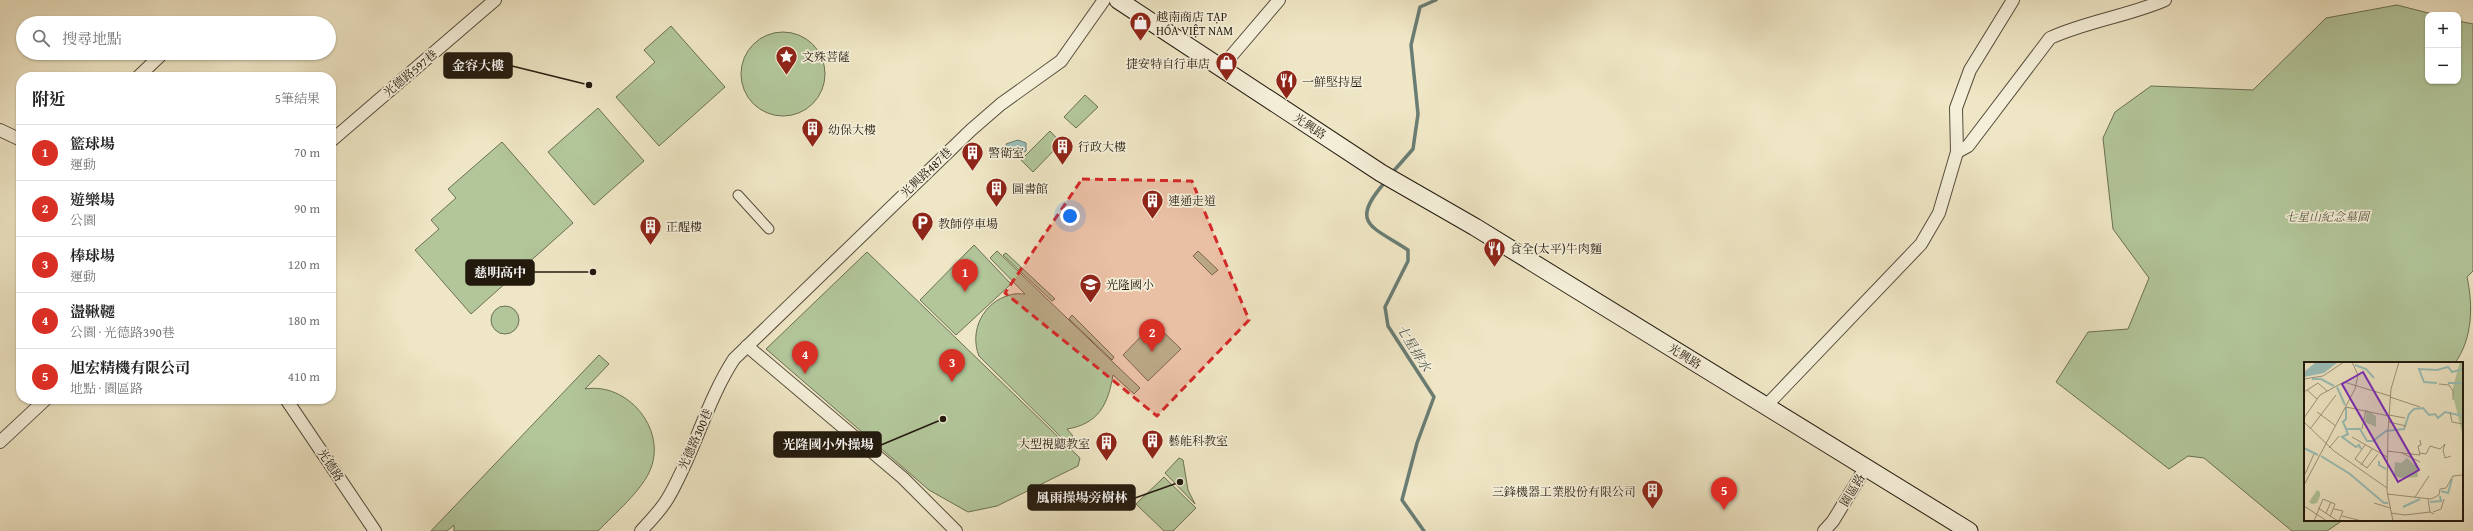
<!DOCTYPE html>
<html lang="zh-TW">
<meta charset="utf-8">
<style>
:root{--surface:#fff;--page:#f2f2f2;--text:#222;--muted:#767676;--line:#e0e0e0;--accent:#d93025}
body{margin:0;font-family:"Gentium Book Plus","Noto Serif TC",serif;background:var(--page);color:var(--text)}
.controls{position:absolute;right:12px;top:12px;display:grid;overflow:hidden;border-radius:8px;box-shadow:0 1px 3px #0004}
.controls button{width:36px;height:36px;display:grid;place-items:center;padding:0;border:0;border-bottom:1px solid var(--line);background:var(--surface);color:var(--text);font:20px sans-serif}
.you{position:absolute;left:1070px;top:216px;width:14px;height:14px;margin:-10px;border:3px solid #fff;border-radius:50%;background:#1a73e8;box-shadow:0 0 0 6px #1a73e833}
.badge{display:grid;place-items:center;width:26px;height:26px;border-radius:50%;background:var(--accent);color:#fff;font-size:13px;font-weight:700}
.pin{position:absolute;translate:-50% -33px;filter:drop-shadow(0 1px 2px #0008)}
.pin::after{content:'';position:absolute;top:21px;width:14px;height:12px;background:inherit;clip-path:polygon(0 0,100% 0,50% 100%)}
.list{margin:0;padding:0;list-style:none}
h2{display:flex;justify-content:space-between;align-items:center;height:52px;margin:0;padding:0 16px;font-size:17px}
h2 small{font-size:13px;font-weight:400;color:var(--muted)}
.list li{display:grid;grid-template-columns:26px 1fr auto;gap:12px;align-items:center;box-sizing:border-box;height:56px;padding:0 16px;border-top:1px solid var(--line)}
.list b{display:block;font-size:15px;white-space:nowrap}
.list p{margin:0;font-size:13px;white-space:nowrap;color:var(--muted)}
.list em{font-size:13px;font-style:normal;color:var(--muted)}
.icon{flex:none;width:22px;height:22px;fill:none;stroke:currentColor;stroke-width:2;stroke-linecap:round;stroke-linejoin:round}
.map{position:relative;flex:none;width:2473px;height:531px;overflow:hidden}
.search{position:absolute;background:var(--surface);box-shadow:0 1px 3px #0004;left:16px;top:16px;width:320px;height:44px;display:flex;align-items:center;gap:10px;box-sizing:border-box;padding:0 14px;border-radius:22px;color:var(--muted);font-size:15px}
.panel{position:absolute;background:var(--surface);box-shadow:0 1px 3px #0004;left:16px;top:72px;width:320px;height:332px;border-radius:16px}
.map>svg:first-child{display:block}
.green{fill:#b2c69a;stroke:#6a7054}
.water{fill:#9abfb8;stroke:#6a7d74}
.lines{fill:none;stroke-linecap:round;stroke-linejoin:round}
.stream{stroke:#6a7d74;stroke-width:3.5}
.pedestrian-casing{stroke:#564d3c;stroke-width:11}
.minor-casing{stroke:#564d3c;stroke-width:14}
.secondary-casing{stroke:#231a0e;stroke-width:19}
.pedestrian{stroke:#f5efd9;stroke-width:9}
.minor{stroke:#f5efd9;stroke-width:12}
.secondary{stroke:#f5efd9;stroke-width:17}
.marked{fill:#d62828;fill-opacity:0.2;stroke:#d62828;stroke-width:3;stroke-dasharray:8 5;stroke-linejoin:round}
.labels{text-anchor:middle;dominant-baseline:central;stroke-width:3.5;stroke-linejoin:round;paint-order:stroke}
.poi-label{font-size:12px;fill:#231a0e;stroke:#f5efd9;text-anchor:start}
.street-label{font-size:12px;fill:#231a0e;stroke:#f5efd9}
.park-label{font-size:12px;font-style:italic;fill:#55563f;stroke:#f5efd9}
.water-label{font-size:13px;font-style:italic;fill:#4d544a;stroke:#f5efd9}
.inset-river{fill:none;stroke:#9abfb8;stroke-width:2}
.inset-road{fill:none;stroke:#9d947c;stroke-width:1}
.view{fill:#7b2cbf;fill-opacity:0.15;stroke:#7b2cbf;stroke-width:2}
.inset-edge{fill:none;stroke:#231a0e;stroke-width:2}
.leader{fill:none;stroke:#231a0e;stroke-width:1.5}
.callout-dot{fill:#231a0e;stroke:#f5efd9;stroke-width:1.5}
.callout{fill:#231a0e;stroke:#231a0e;stroke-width:1.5}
.callout-label{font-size:13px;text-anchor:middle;font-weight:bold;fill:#fff}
</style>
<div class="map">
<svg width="2473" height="531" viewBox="0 0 2473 531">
<rect width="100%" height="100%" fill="#efe6c5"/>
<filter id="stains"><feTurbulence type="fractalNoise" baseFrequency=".005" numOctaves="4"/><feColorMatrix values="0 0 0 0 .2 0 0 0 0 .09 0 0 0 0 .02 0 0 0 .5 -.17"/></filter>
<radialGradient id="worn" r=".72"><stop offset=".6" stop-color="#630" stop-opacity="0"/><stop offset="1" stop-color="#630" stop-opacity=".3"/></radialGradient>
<!-- green -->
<g class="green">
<path d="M2397 5 2436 15H2428V81H2458V21L2473 24V271L2467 277C2473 305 2473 338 2455 363H2305V520H2343L2327 531H2292L2204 458 2188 456 2169 469 2056 382 2088 332 2128 329 2149 278 2113 229 2103 138 2115 112 2151 86 2253 90 2326 18Z"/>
<path d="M671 26 725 87 659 146 616 97 655 62 644 50Z"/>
<circle cx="783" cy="74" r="42"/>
<path d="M1085 95 1098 107 1076 128 1064 117Z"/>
<path d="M598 108 644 161 594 205 548 152Z"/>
<path d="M1050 131 1061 143 1033 172 1021 160Z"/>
<path d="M502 142 573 223 471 314 415 250 439 229 431 220 456 198 448 189Z"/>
<path d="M974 245 1011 284 956 335 920 300Z"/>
<path d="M997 251 1140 388 1134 394 1113 375C1108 405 1098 424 1067 429L1073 436 1066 442 979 356C969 331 983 302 1010 295 1015 293 1021 294 1025 294L990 258Z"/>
<path d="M1198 251 1218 270 1212 275 1193 256Z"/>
<path d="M867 252 1080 458 1078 466 997 506 968 512 929 490 766 349Z"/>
<path d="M1006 253 1055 299 1052 301 1003 255Z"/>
<circle cx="505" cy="320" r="14"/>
<path d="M1072 315 1114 357 1112 360 1069 319Z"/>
<path d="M1154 323 1181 349 1148 381 1123 355Z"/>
<path d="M599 355 609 364 585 389C627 382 666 428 651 468 643 490 614 514 598 531H454V525L447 531H431Z"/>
<path d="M1179 458 1183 460 1188 490 1195 504 1165 473Z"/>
<path d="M1164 477 1196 508 1173 531H1164L1136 504Z"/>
</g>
<!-- water -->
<path class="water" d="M1018 140 1026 143V151L1021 154 1009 153 1006 144Z"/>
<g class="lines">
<!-- stream -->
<g class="stream">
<path d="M1391 174 1413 149 1418 114 1411 45 1420 7 1436 0"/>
<path d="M1386 181C1348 224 1372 226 1408 250V261L1385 307 1388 326 1434 397 1417 443 1402 500 1424 531"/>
</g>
<defs>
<path id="pedestrian" d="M738 195 769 229"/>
<g id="minor">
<path d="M1221 68 1279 0"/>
<path d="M138 77 161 55"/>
<path d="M0 130 21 140"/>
<path d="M331 141 495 0"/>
<path d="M1957 152 1968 146 2050 38C2087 21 2128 16 2165 0"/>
<path d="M747 346 903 478 956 531"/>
<path d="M286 399 375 531"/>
<path d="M1766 406 1921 244 1939 213 1957 152 1956 108 1970 70 2013 0"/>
<path d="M0 442 46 399"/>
<path d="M641 531C651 520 661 510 668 498 694 454 706 402 734 359L971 130 1001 104 1061 61 1104 0"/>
<path d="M1824 531 1833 521 1866 467"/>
</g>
<path id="secondary" d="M1118 0 1381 173 1475 227 1969 531"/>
</defs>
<!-- pedestrian casing -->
<use href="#pedestrian" class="pedestrian-casing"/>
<!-- minor casing -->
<use href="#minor" class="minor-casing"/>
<!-- secondary casing -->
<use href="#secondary" class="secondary-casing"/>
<!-- pedestrian -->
<use href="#pedestrian" class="pedestrian"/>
<!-- minor -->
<use href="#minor" class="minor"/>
<!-- secondary -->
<use href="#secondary" class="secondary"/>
</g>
<!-- marked area -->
<path class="marked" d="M1082 179 1192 181 1249 320 1157 416 1005 293Z"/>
<!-- icons -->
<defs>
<symbol id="shop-pin" viewBox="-11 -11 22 30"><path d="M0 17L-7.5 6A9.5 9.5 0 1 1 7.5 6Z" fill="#8f2418" stroke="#f5efd9"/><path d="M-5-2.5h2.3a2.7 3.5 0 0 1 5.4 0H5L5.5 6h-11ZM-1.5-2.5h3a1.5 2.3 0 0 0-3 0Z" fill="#fff"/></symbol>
<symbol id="sight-pin" viewBox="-11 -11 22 30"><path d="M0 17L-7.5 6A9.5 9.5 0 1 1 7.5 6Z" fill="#8f2418" stroke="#f5efd9"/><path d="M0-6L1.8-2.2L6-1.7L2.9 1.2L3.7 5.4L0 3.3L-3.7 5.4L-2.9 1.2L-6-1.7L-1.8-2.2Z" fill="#fff"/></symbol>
<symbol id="restaurant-pin" viewBox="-11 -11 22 30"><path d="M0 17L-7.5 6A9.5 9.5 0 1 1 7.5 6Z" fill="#8f2418" stroke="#f5efd9"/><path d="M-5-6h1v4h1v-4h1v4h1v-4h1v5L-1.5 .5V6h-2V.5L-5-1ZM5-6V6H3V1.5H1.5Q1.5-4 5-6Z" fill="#fff"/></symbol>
<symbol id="building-pin" viewBox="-11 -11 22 30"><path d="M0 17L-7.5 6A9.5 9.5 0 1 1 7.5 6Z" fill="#8f2418" stroke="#f5efd9"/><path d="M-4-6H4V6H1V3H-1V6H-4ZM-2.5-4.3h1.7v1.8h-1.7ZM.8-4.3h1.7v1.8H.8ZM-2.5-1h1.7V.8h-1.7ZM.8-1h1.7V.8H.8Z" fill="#fff"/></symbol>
<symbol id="parking-pin" viewBox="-11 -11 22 30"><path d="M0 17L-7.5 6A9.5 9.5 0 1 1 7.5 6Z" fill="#8f2418" stroke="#f5efd9"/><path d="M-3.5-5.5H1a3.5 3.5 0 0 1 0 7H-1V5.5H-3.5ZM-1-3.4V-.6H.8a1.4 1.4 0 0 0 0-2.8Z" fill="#fff"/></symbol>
<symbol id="school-pin" viewBox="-11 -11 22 30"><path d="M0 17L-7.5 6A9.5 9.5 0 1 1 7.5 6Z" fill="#8f2418" stroke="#f5efd9"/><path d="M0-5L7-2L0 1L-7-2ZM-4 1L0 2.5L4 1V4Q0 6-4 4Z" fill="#fff"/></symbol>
</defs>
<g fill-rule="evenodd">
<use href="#shop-pin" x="1128" y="10" width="25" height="34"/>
<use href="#sight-pin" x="774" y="44" width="25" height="34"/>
<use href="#shop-pin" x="1214" y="50" width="25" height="34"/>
<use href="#restaurant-pin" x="1274" y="68" width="25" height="34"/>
<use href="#building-pin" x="800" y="116" width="25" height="34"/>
<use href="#building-pin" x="1050" y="134" width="25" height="34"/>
<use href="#building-pin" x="960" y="140" width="25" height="34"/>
<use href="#building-pin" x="984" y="176" width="25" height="34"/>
<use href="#building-pin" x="1140" y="188" width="25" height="34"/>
<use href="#parking-pin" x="910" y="210" width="25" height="34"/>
<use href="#building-pin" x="638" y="214" width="25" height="34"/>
<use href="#restaurant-pin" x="1482" y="236" width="25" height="34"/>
<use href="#school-pin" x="1078" y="272" width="25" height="34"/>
<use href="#building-pin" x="1140" y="428" width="25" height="34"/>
<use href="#building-pin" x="1094" y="430" width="25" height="34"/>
<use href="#building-pin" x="1640" y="478" width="25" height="34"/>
</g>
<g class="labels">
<!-- poi labels -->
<g class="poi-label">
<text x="1156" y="16">越南商店 TẠP<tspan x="1156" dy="14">HÓA VIỆT NAM</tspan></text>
<text x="802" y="56">文殊菩薩</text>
<text x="1210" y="63" text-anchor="end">捷安特自行車店</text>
<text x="1302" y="81">一鮮堅持屋</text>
<text x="828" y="129">幼保大樓</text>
<text x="1078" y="146">行政大樓</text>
<text x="988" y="152">警衛室</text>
<text x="1012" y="188">圖書館</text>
<text x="1168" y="200">連通走道</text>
<text x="938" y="223">教師停車場</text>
<text x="666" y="226">正醒樓</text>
<text x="1510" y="248">食全(太平)牛肉麵</text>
<text x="1106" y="284">光隆國小</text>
<text x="1168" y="440">藝能科教室</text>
<text x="1090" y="443" text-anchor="end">大型視聽教室</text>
<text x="1636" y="491" text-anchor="end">三鋒機器工業股份有限公司</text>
</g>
<!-- street labels -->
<g class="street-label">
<text transform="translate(410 73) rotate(-40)">光德路597巷</text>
<text transform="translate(1310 126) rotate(34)">光興路</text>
<text transform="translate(926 172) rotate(-44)">光興路487巷</text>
<text transform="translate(1685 356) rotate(32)">光興路</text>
<text transform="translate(695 439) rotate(-66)">光德路300巷</text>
<text transform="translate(331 465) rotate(56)">光德路</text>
<text transform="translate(1852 490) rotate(-59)">園區路</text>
</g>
<!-- park labels -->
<g class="park-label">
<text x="2327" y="216">七星山紀念墓園</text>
</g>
<!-- water labels -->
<g class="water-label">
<text transform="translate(1414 348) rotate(58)">七星排水</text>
</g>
</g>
<!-- overview -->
<g transform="translate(2304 362)">
<rect width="159" height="159" fill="#efe6c5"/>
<path d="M156 0H159V75L148 29ZM63 48 72 54V65L61 60ZM103 96 113 105 114 115 98 116 90 114 91 100 97 101ZM13 128 16 130V134L13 141 8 142 5 140Z" fill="#b2c69a"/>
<path d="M12 0H34L20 11 0 15V10Z" fill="#9abfb8"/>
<path class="inset-river" d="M51 3 62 7 70 16M8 17H17L30 24M133 21 120 20 115 7 133 8 144 5 148 10 159 7M144 21H159M33 25 41 43M42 45V57L39 60 42 67H56L63 79H69L82 69 100 67 105 52 110 47 119 46 125 53 131 52 134 56 141 50 159 54M42 68 44 72 38 75 52 85 55 83 57 87M0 86 14 93M17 94 46 112 80 141H84M75 99V103L82 107M137 129 144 131 148 117M126 140 137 139 136 134M99 145 116 137"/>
<path class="inset-road" d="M0 17 19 14 40 0M135 22 145 23 149 29V38M3 28 13 37M0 30 14 21 23 29M86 35 116 45M42 45 85 54M13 50 32 64M146 50 148 60 159 62M85 53 101 56M0 56 16 33 40 20 86 34M0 60 30 89 83 126M85 60 102 64M6 67 32 33M58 67 62 48M48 75 83 95M61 83 51 97 63 106 74 92M25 86 35 74M83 89 116 93 114 84 117 83 116 78M98 91 116 100M116 91 122 92 126 84 136 87 141 82 139 88 141 96 147 94M57 103 68 87M1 112 10 92M0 123 51 27 54 13 48 0M83 132 127 137 135 133 136 127 142 126 149 114 159 113M111 135 125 114M124 137 126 150 130 152M70 141 86 146M0 144 23 159M14 146 34 159M30 147 39 149 35 159M129 150 137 147 140 137M22 151 27 140M87 151 101 153 126 150M38 154 58 159M10 159 19 137 31 142 26 155M89 159 83 129 84 69 87 27 95 0"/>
<path class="view" d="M59 10 115 108 94 120 38 22Z"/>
<rect width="159" height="159" class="inset-edge"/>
</g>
<!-- callouts -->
<path class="leader" d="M589 85L512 66M593 272L534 272M943 419L881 445M1180 482L1135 498"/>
<g class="callout-dot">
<circle cx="589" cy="85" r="4"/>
<circle cx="593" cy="272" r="4"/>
<circle cx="943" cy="419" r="4"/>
<circle cx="1180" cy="482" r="4"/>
</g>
<g class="callout">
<rect x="444" y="53" width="68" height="25" rx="4"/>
<rect x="466" y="260" width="68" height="25" rx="4"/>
<rect x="774" y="432" width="107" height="25" rx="4"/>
<rect x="1028" y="485" width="107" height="25" rx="4"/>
</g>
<g class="callout-label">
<text x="478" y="70">金容大樓</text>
<text x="500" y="277">慈明高中</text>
<text x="828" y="449">光隆國小外操場</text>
<text x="1082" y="502">風雨操場旁樹林</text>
</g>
<rect width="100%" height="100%" filter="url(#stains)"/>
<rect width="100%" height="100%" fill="url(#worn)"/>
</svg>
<div class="controls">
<button>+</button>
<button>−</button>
</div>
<div class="you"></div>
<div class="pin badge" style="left:965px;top:292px">1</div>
<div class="pin badge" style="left:1152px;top:352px">2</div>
<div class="pin badge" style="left:952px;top:382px">3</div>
<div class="pin badge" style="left:805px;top:374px">4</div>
<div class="pin badge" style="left:1724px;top:510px">5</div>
<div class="search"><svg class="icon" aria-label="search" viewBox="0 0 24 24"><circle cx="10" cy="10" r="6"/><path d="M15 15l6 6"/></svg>搜尋地點</div>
<section class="panel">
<h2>附近<small>5筆結果</small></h2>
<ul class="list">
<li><span class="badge">1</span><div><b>籃球場</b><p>運動</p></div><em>70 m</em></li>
<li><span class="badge">2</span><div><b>遊樂場</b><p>公園</p></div><em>90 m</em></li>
<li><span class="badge">3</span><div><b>棒球場</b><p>運動</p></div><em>120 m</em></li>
<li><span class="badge">4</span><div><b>盪鞦韆</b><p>公園 · 光德路390巷</p></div><em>180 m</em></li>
<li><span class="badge">5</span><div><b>旭宏精機有限公司</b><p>地點 · 園區路</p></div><em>410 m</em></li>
</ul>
</section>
</div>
